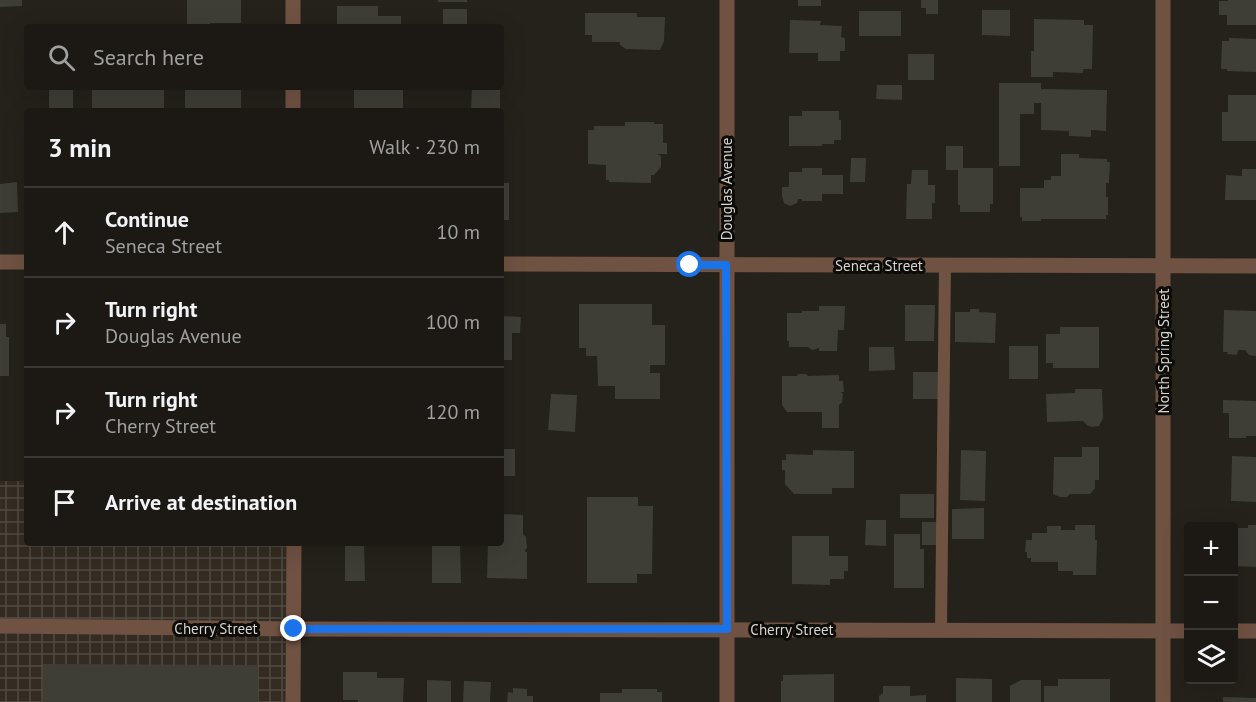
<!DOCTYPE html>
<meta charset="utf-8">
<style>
:root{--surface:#1c1914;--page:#25221d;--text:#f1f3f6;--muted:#a0a0a0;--line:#3a3834}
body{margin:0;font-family:"PT Sans",sans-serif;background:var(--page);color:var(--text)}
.controls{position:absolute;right:18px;bottom:18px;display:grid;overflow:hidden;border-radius:6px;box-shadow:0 6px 24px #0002}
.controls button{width:54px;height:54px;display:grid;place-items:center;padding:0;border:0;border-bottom:2px solid var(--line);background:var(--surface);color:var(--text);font:30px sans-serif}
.stop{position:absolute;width:18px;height:18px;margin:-14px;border:4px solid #1a73e8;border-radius:50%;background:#fff}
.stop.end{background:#1a73e8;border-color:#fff;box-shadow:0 2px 6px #0008}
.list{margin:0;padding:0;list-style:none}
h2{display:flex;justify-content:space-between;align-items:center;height:78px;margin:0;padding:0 24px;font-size:26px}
h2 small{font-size:20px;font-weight:400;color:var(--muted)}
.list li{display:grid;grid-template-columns:39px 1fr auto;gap:18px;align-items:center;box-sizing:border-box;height:90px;padding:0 24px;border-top:2px solid var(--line)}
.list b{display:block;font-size:22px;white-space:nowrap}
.list p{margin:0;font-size:20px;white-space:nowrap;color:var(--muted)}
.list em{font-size:20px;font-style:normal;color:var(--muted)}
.icon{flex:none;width:33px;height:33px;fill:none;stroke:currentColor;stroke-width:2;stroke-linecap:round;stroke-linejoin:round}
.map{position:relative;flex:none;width:1256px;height:702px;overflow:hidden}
.search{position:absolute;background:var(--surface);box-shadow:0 6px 24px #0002;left:24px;top:24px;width:480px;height:66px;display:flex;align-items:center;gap:15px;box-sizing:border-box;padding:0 21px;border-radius:6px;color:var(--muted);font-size:22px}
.panel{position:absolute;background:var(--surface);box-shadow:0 6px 24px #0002;left:24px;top:108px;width:480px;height:438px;border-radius:6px}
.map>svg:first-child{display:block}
.industrial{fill:url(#industrial-grid)}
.building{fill:#3e3e37}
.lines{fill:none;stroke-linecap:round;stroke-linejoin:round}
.service{stroke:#705243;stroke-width:12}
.minor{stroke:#705243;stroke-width:15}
.route{stroke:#1a73e8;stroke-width:8}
.labels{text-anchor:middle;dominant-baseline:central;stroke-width:6;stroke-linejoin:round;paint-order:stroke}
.street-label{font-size:15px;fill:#d6d4d0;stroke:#0c0b08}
</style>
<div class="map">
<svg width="1256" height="702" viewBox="0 0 1256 702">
<defs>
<pattern id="industrial-grid" width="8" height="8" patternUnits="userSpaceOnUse" patternTransform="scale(1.5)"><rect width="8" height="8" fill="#342c22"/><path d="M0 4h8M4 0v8" fill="none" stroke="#514a41"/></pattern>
</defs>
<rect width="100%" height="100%" fill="#25211b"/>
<!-- industrial -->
<path class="industrial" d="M0 481H27V543H294L293 702H0Z"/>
<!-- building -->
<g class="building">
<path d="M0 0H22V6L0 7Z"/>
<path d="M187 0H241V23H210V27H187Z"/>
<rect x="438" y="0" width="29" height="2"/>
<rect x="798" y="0" width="23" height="6"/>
<path d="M921 0H938V14H926V8H921Z"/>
<path d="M1228 0H1256V25H1227V15H1219V1H1228Z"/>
<path d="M337 6H378V16H401V27H337Z"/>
<rect x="443" y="9" width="24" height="18"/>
<path d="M982 10H1010V36L982 35Z"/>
<rect x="859" y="11" width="42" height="25"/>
<path d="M585 13H637V17H665L664 41 660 50 626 49 620 45V42H592V35H585Z"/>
<path d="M1034 19 1084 20V25H1093L1092 69H1083V73L1053 72V77H1031V51H1034Z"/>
<path d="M790 20 821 21 820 25 842 26 841 37 845 38V51H840V61H818V53H789Z"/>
<path d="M1229 38 1256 39V72L1227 71V69H1221L1222 41H1229Z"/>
<rect x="908" y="54" width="26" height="26"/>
<path d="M999 83H1041V89L1107 90 1106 131 1091 130V137L1069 136V131L1041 130V103H1034V114H1020V166H999Z"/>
<path d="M877 85H902V100L876 99Z"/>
<rect x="49" y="87" width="24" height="24"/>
<path d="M185 87H241V108H224V111H185Z"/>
<path d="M472 87H500V111H471Z"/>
<rect x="92" y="88" width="72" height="23"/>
<rect x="354" y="89" width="49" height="22"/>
<path d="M1228 95H1256V141H1222V112H1228Z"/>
<path d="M802 111H839V120H841V140H834V144H822V146H789V116H802Z"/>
<path d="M625 122H654V124H663V143H667V154H657L661 156V167L654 175H651V183L609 182V180H606V165L588 164V130H594V126H625Z"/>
<path d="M946 146H963V168H993V204H990V212H960V205H958V170H946Z"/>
<path d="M1061 154H1079V158L1107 159V162H1110L1109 183H1106V197H1108V215H1106V219H1041V221H1022V217H1020V188H1044V180H1051V176H1061Z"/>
<path d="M851 158H866L865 182H850Z"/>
<path d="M802 168H822V175H843V194H822V201H802V199H798L797 203 790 206 784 203 782 196V187H789V172H802Z"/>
<path d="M1242 169H1256V200H1225L1226 175 1242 176Z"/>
<path d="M912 170H928V185H935V203H932V219H906L907 184H911Z"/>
<path d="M17 182 18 212 0 213V184Z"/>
<rect x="501" y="183" width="8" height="37"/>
<path d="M579 304H652V325H665V365H650V373H660V399H615V386H598L597 356H586V348H579Z"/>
<path d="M905 305H935L934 341H905Z"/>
<path d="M819 306H845L844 330H838L837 351H819V348L812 350 808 347H789V341H787V313H802V311H819Z"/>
<path d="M970 309H979V312L996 313 995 343 955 342V312H970Z"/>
<path d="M1224 310 1256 311V356L1249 355 1245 350H1238L1237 355 1227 354 1228 352H1223Z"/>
<path d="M501 316 521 317 520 333H512V360H501Z"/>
<path d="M0 324H6V337H9V376H0Z"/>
<path d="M1060 327H1099V368H1053V363H1046V334H1060Z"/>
<rect x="1009" y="346" width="29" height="33"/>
<path d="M869 347H894L895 370 869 371Z"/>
<rect x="913" y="372" width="25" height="27"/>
<path d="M798 374H806L808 376 839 375V381H843L844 392H841L843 394 842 402 839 405V428H822V412H787L782 405V376H797Z"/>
<path d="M1075 389H1102L1103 418 1099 426 1092 427 1088 426 1083 421 1047 422 1046 394 1075 393Z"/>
<path d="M551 394 577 395 575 432 548 430Z"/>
<path d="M1223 400 1256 401V436H1246V438H1229V413H1223Z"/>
<path d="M1082 447H1099V480H1095V488L1090 494H1070L1067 497H1060L1053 494 1054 457H1082Z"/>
<rect x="501" y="449" width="14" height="27"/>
<path d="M813 450 854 451V488H832V494H794L785 484V470H782V460H786V454L813 455Z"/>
<path d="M961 450 986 451 985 501 960 500Z"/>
<path d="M1232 456 1256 457V502L1231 501Z"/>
<rect x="900" y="494" width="34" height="24"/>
<path d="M587 497H638V506H653L652 574H637V583H587Z"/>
<path d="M984 508V539H952V509Z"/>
<path d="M501 514 523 515V534L526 537 527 548 525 550V552H527V579L487 578 488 543H501Z"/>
<path d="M866 520H886V546L865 545Z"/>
<rect x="922" y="522" width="16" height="23"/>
<path d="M1075 525H1095V540H1097L1096 575H1073V571H1058V562H1031V558H1027V552H1025L1026 540H1032V533H1047V526H1061V530H1075Z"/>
<path d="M1248 525H1256V567L1234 566V528H1248Z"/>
<path d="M894 534H920V549H924V588H894Z"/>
<path d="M792 536H829V556H848V571H844V579H830V585L792 584Z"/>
<path d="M345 543H364L365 581H345Z"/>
<path d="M432 543H460L461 583H432Z"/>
<path d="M43 664 258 665V702H43Z"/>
<path d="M343 672H377V678H404L403 702H358V700H343Z"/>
<path d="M834 674V702H781V681H783V675Z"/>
<path d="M956 678 992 679V702H956Z"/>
<path d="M1058 679H1110V702H1044V686H1058Z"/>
<path d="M427 680 451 681V702H427Z"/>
<path d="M1021 680H1041V702H1010V686Z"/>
<path d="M464 681 491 682 490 702H463Z"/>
<path d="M883 686H910V696L926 695V702H880L879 701V696L883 693Z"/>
<path d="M513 688 527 689V696H533V702H507L508 692 513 693Z"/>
<path d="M622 689H657V692H662V702H600V693H622Z"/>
<path d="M1223 697 1256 698V702H1223Z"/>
</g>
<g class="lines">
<!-- service -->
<path class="service" d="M941 630 945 265"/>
<!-- minor -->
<g class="minor">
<path d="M293 0V27"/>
<path d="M727 0V702"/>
<path d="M293 87V111"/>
<path d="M0 262H27"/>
<path d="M501 264 1256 266"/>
<path d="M0 626 294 629 1188 631"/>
<path d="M1234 631H1256"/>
<path d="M293 702 294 543"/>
<path d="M1163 702V0"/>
</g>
</g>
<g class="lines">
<!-- route -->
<path class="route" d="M294 629H727L726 265H690"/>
</g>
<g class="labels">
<!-- street labels -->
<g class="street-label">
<text transform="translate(726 189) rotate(-90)">Douglas Avenue</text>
<text x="879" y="265">Seneca Street</text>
<text transform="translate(1163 351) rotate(-90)">North Spring Street</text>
<text x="216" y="628">Cherry Street</text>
<text x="792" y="629">Cherry Street</text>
</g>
</g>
</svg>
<div class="controls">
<button>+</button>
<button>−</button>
<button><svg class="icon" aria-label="layers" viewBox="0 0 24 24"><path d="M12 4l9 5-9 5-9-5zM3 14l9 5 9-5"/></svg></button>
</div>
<div class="stop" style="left:690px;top:265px"></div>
<div class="stop end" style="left:294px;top:629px"></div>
<div class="search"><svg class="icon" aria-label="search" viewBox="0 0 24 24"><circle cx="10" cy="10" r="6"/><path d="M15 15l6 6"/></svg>Search here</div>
<section class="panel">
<h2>3 min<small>Walk · 230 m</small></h2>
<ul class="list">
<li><svg class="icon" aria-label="ahead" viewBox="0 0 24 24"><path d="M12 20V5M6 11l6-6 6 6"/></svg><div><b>Continue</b><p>Seneca Street</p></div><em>10 m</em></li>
<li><svg class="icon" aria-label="right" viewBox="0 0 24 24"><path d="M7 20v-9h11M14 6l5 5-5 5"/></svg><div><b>Turn right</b><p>Douglas Avenue</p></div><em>100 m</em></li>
<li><svg class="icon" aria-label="right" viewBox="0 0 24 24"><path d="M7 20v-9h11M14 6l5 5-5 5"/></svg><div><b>Turn right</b><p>Cherry Street</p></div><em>120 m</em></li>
<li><svg class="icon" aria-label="arrive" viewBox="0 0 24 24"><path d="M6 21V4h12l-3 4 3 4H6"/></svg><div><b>Arrive at destination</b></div></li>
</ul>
</section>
</div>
